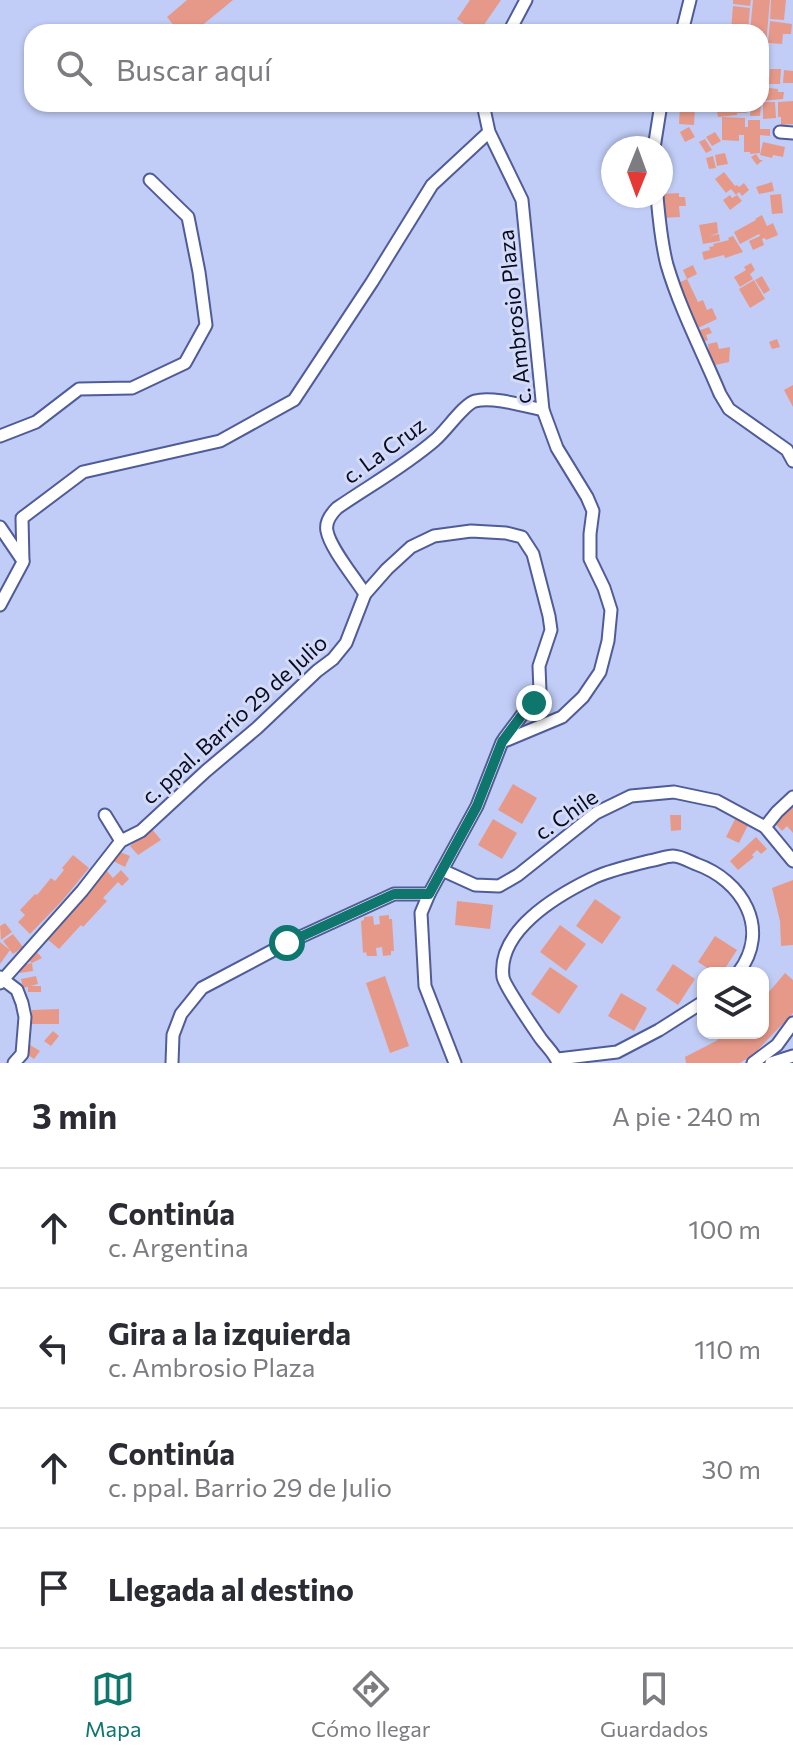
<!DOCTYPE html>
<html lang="es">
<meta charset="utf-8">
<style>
:root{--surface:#fff;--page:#f2f2f3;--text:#2b2b33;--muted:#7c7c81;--line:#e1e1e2;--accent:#0f766e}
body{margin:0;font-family:Commissioner,sans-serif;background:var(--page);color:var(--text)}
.controls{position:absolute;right:24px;bottom:24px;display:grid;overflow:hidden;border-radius:16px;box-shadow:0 2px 6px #0004}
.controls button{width:72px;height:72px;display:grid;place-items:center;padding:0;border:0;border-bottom:2px solid var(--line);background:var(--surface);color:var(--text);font:40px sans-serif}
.compass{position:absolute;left:601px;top:136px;width:72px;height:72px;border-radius:50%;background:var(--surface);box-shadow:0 2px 6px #0004;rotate:181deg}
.stop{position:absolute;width:24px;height:24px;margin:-18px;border:6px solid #0f766e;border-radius:50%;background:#fff}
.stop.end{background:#0f766e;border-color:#fff;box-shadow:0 2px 8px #0008}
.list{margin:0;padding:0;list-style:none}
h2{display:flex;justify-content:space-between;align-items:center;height:104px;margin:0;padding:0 32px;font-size:34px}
h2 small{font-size:26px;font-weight:400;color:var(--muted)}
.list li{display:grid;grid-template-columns:52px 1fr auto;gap:24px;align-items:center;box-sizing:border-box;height:120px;padding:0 32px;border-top:2px solid var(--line)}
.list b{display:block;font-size:30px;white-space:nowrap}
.list p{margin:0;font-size:26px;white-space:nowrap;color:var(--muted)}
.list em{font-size:26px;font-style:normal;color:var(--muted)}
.icon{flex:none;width:44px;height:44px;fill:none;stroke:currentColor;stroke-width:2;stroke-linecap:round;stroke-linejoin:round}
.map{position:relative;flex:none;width:793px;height:1063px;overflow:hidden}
.search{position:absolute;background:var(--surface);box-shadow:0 2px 6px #0004;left:24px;right:24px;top:24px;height:88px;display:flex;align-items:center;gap:20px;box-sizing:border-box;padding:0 28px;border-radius:24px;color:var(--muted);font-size:30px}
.sheet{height:584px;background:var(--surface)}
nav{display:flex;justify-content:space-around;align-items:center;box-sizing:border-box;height:112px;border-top:2px solid var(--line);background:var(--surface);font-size:22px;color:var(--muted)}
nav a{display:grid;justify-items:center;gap:4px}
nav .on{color:var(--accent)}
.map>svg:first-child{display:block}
.building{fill:#e79989}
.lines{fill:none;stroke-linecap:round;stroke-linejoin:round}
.street-casing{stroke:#4f5c98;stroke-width:15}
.street{stroke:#fff;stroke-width:11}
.route{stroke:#0f766e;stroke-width:10}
.labels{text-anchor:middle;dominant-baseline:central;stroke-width:6;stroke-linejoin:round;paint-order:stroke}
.street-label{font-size:22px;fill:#070a21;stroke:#d3dbf6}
</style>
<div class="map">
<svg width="793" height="1063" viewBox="0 0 793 1063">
<rect width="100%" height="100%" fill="#c1cdf6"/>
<!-- building -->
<g class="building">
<path d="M187 0H233L194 32H179L167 17Z"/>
<path d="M470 0H501L479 32H476L457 19Z"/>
<path d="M733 0H751L750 6 733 4Z"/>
<path d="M753 0H770L766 45H761V32H750Z"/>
<path d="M771 0H786L784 20 770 19Z"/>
<path d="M733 6 750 8 748 31 731 30Z"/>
<path d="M770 21 792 24 791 34H783L782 44 768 43Z"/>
<path d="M770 69H781L780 84H769Z"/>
<path d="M784 70 793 71V83H783Z"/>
<path d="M764 84H769V88L778 89V92H784L783 99 761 101Z"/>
<path d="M793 101V124L781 125V117H778V102Z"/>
<path d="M763 102H775L776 118 763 119Z"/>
<path d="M716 104H748L747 113H737V115L718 117Z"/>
<path d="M751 104H761L760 116H750Z"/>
<path d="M680 105 695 106 694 125 679 124Z"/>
<path d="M722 117 745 118V127H748V120H760V129H770V136L760 135V153L750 154V152H744V135H739V141L722 140Z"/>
<path d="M689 127 695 137 685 142 680 132Z"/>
<path d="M715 132 721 141 712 146 706 137Z"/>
<path d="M705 139 712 150 706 153 699 142Z"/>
<path d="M763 142 785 147 783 157 773 155 772 158 760 155Z"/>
<path d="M725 153 728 164 717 166 715 155Z"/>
<path d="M756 154 760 160H763L757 165 751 157Z"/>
<path d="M713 156 716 168 709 169 706 158Z"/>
<path d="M724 172 735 186 737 185 739 187 744 183 749 190 742 196 739 192 736 195 731 189 726 193 715 179Z"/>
<path d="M772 182 774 191 759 194 756 187Z"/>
<path d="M679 193V197H685L686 206H679L680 217 663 218 662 194Z"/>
<path d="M781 194 783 213 772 214 770 195Z"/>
<path d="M730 195 732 198 737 195 742 201 730 210 723 200Z"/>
<path d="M762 215 767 226 773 223 778 235 766 240 765 238 762 239 764 245 753 250 749 241 760 236 759 234 740 244 734 232 756 220 755 219Z"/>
<path d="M717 222 718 233 710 236 719 234 720 241 703 244 699 225Z"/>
<path d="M733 236 743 252 725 258 724 255 704 260 702 252 710 250 709 247 714 246 713 244 729 240 728 238Z"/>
<path d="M751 263 755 270 750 274 753 279 740 287 734 277 746 270 744 267Z"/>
<path d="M693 265 697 274 687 279 683 270Z"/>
<path d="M762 276 770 290 764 294 755 280Z"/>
<path d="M687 279 698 302 703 300 707 310 712 308 717 319 698 328 676 284Z"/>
<path d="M754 280 765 299 750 308 739 289Z"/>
<path d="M709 327 712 333 706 335 708 340 703 342 698 331Z"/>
<path d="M777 339 780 347 772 349 769 342Z"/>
<path d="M717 342 719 349 730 347 729 362 711 366 708 344Z"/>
<path d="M793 385V407L784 390Z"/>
<path d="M513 784 537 798 522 824 498 810Z"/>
<path d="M793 805V833L787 826 782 831 774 822Z"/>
<path d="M670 815H681V830L671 831Z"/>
<path d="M493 819 517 833 502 859 478 845Z"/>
<path d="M735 819 748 825 739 843 726 837Z"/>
<path d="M151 828 161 840 138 855 130 846Z"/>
<path d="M756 837 767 849 761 854 757 850 752 855 754 857 738 870 730 861Z"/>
<path d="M120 852 130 856 125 867 111 860Z"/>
<path d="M73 855 89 868 62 901 30 934 18 922 25 915 20 910 35 894 37 895 51 878 55 881 64 870 62 868Z"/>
<path d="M121 870 129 879 122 886 118 882 103 898 107 901 83 927 81 925 59 949 46 938 107 871 113 878Z"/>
<path d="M793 880V945L781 946 780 921 772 888Z"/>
<path d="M595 899 621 917 602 944 576 926Z"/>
<path d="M457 901 493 905 490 929 455 925Z"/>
<path d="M389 915V919H392L394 951H391V955L383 956 382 947 376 948 377 956H367L366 952 363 953 361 921 364 920V917L373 916 374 925 380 924 379 916Z"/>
<path d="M5 923 12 932 1 940 0 926Z"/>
<path d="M560 925 586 944 566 971 540 952Z"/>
<path d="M13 934 23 947 13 954 3 941Z"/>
<path d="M715 936 737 950 722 973H715L698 962Z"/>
<path d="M0 942 10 950 0 964Z"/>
<path d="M36 951 42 958 32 963 27 959Z"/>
<path d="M32 963 33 971 20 973 19 966Z"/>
<path d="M673 964 695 979 678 1005 656 990Z"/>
<path d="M550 967 578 986 559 1014 531 994Z"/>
<path d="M785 973 793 980V1013L754 1054 740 1063H686L685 1057 716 1041 726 1033H763V999Z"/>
<path d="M36 976 38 984 23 988 21 979Z"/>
<path d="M385 976 409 1046 390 1053 366 983Z"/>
<rect x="28" y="986" width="13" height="6"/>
<path d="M621 993 647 1008 634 1031 608 1016Z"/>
<path d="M59 1009V1024H32V1010Z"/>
<path d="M53 1031 59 1036 51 1046 44 1041Z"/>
<path d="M30 1045 40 1051 34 1059 25 1053Z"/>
</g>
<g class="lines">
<defs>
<g id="street">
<path d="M509 32 526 0"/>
<path d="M682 32 690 0"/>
<path d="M780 132 793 133"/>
<path d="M654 148 661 104"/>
<path d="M657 196C659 219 661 242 667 265 680 309 702 351 720 394L729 409 787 450 793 461"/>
<path d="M0 436 36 422 79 389 132 388 185 363 206 325 199 272 188 217 150 180"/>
<path d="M0 527 23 561"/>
<path d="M365 594C355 578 330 548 327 531 325 522 331 514 337 508 369 486 405 466 435 440 445 432 464 404 475 401 492 396 525 406 543 410"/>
<path d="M0 605 23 562 22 518 83 472 220 441 294 400 372 282 432 185 489 132"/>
<path d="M105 815 121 841"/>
<path d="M765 827 777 812 793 797"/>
<path d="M442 870 475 885 499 886 518 875 596 813 631 796 674 792 717 801 765 827 793 861"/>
<path d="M0 977 17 990 22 1003 25 1017 22 1054 14 1063"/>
<path d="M0 983 82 891 121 841 141 831 206 771 257 728 317 671 333 659 346 643 365 594 387 569 411 547 434 536 471 531 506 533 522 537 533 554 549 616 551 630 539 666 540 692 534 703 522 715 504 739"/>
<path d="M558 1059 617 1052 659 1030 703 1002"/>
<path d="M172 1063 173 1035 181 1014 202 988 287 943 394 894H429"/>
<path d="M455 1063 425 986 421 913 429 894 477 806 502 742 562 717 583 697 600 672 608 641 611 610 604 588 590 559V534L593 511 587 497 557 448 543 410 522 200 489 132 483 104"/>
<path d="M558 1063C555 1054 547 1047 541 1039 534 1029 504 985 503 977 497 931 556 896 591 879 609 870 630 866 649 861 657 860 666 856 673 856 680 856 689 861 696 864 742 880 772 929 738 973"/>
<path d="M753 1063 777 1045 793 1023"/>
<path d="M771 1063 793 1056"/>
</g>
</defs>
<!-- street casing -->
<use href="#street" class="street-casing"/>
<!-- street -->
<use href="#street" class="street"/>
</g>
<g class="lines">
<!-- route -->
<path class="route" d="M287 943 394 894H429L477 806 502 742 522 715 534 703"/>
</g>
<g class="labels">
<!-- street labels -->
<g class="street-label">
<text transform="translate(514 317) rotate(-96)">c. Ambrosio Plaza</text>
<text transform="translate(384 450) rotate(-36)">c. La Cruz</text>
<text transform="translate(234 719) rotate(-42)">c. ppal. Barrio 29 de Julio</text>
<text transform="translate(566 814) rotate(-35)">c. Chile</text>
</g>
</g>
</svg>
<div class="controls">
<button><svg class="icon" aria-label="layers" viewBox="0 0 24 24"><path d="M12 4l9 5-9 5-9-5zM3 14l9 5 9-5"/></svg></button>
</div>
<svg class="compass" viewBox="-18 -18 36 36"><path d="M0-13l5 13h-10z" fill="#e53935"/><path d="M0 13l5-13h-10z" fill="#7c7c81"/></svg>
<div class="stop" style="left:287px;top:943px"></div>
<div class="stop end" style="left:534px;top:703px"></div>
<div class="search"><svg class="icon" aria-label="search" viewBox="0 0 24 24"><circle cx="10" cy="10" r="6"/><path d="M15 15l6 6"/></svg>Buscar aquí</div>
</div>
<section class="sheet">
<h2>3 min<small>A pie · 240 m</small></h2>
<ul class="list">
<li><svg class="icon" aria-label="ahead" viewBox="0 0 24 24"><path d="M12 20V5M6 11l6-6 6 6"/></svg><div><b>Continúa</b><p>c. Argentina</p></div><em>100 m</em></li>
<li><svg class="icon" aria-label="left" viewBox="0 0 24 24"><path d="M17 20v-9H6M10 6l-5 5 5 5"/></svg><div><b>Gira a la izquierda</b><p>c. Ambrosio Plaza</p></div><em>110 m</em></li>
<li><svg class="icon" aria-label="ahead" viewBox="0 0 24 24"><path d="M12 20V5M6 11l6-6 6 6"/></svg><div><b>Continúa</b><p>c. ppal. Barrio 29 de Julio</p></div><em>30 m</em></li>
<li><svg class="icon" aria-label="arrive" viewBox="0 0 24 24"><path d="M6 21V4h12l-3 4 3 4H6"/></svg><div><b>Llegada al destino</b></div></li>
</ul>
</section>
<nav>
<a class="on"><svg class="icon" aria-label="map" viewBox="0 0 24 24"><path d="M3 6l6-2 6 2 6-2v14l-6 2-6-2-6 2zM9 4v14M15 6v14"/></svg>Mapa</a>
<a><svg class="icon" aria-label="directions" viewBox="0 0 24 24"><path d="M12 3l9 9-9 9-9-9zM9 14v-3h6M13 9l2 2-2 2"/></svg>Cómo llegar</a>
<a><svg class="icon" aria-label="saved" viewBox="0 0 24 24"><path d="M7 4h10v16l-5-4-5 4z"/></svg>Guardados</a>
</nav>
